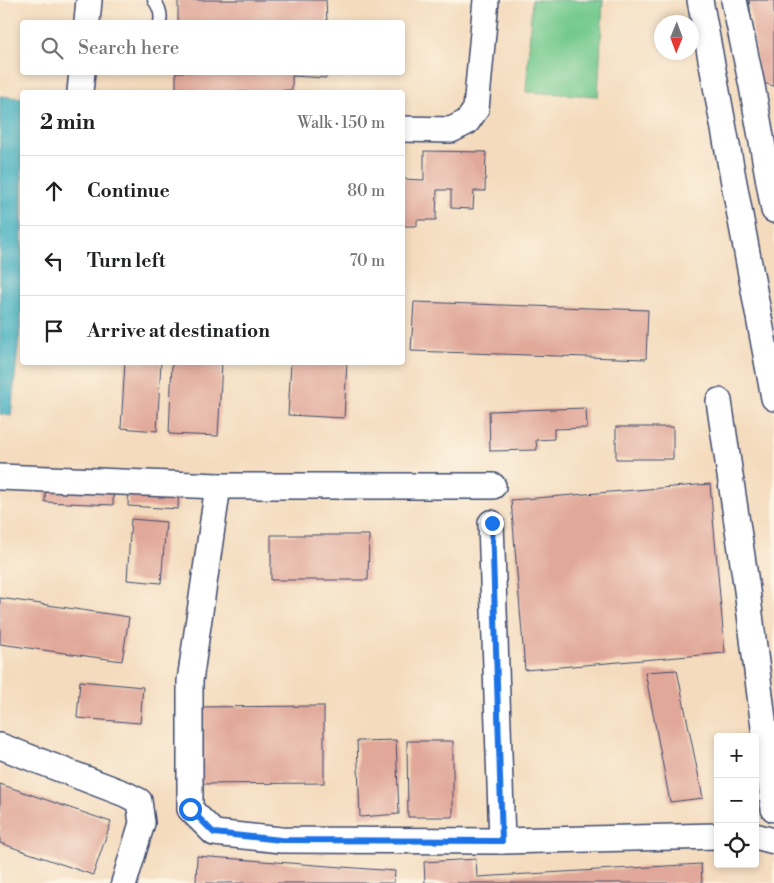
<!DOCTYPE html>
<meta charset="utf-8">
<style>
:root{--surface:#fff;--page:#f6f6f6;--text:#202124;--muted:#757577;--line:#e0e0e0}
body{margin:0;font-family:"Libre Bodoni",serif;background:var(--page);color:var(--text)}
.controls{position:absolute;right:15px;bottom:15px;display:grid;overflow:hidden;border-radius:5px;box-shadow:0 2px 8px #0003}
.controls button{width:45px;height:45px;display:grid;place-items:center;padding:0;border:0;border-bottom:1px solid var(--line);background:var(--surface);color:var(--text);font:25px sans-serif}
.compass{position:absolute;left:654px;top:15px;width:45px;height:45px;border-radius:50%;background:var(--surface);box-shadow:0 2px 8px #0003;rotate:181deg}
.stop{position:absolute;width:15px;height:15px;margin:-11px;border:4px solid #1a73e8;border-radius:50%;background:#fff}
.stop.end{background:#1a73e8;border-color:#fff;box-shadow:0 1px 5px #0008}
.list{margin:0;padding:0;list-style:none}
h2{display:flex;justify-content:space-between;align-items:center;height:65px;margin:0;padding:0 20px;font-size:21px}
h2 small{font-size:16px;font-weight:400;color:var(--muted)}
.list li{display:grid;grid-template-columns:32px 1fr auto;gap:15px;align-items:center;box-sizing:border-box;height:70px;padding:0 20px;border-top:1px solid var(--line)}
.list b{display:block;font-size:19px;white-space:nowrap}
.list em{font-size:16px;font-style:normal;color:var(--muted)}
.icon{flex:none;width:28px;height:28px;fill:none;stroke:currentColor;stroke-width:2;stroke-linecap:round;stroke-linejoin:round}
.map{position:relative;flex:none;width:774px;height:883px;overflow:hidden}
.search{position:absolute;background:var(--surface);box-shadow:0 2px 8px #0003;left:20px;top:20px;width:385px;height:55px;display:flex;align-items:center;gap:12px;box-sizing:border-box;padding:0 18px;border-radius:5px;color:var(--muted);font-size:19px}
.panel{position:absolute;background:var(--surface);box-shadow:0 2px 8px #0003;left:20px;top:90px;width:385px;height:275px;border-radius:5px}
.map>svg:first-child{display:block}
.green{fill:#72c98e;stroke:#467c76}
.water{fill:#44b1c1;stroke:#307090}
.building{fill:#e1a89a}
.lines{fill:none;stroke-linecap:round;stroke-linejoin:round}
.service-casing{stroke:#3c496c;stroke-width:15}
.minor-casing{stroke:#3c496c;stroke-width:28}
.service{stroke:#fff;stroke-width:12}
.minor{stroke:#fff;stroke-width:25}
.route{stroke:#1a73e8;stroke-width:6}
</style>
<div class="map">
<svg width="774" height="883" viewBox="0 0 774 883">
<rect width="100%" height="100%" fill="#fcf5e5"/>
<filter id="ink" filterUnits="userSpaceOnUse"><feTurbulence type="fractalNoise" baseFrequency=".02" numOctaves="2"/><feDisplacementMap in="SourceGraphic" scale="10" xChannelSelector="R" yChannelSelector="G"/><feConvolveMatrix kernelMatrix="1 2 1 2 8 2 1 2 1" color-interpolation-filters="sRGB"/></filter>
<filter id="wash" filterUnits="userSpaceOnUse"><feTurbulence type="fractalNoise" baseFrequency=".0096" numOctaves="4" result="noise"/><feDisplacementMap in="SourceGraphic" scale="20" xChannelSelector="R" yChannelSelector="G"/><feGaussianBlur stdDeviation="1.12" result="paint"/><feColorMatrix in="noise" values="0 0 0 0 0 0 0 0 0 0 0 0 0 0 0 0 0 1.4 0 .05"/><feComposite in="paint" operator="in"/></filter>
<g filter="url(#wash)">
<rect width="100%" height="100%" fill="#f4dbbd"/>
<!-- green -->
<path class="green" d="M532 0H603L598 96 526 92Z"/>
<!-- water -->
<path class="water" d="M0 96 22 98V308L11 416 0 414Z"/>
<g id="blocks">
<!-- building -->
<g class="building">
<path d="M178 0H326L327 22H178Z"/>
<path d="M749 0H774V86L759 82Z"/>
<path d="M176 72H327L326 78 292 76V90L264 91 263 92H176Z"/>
<path d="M424 151 486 152 485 191H474L473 209 451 208V190H437L436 220H417V226H402V179L424 180Z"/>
<path d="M414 302 648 310 646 359 411 351Z"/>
<path d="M125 362H161L157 431 121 428Z"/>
<path d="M172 362H222L218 436 169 434Z"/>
<path d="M291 362H347L344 418 288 415Z"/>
<path d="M586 408 587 428 554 429V439L536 440 537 450 490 451 489 411Z"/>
<rect x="616" y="427" width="57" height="32"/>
<path d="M46 471 114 474 113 505 45 502Z"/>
<path d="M129 477 179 479 178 509 128 506Z"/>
<path d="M710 484 725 653 525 670 511 500Z"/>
<path d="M131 519 166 522 161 583 127 580Z"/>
<path d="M271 535H369L368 580H271Z"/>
<path d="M0 598 129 617 122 661 0 644Z"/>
<path d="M677 670 703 798 670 802 645 672Z"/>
<path d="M80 681 143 687 140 723 77 718Z"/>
<path d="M324 706V783L194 784 193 707Z"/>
<path d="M396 740 399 814 360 817 357 741Z"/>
<path d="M407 741H453V817H408Z"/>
<path d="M0 784 111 822 93 875 0 843Z"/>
<path d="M197 856 395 871 394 883H196Z"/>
<path d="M476 859 477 877 701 864 702 883H425L424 862Z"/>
</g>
</g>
</g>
<g filter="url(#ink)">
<use href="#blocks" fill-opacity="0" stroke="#3c496c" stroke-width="1"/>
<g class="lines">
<defs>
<path id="service" d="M154 0C159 7 162 14 160 22"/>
<g id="minor">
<path d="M700 0 774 398"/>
<path d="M734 0 752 86 774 210"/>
<path d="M87 22 89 0"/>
<path d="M80 92 82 72"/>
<path d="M402 129 451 130 467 122 476 109 486 0"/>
<path d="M719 401 747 590 774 809"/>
<path d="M0 477 218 486H493"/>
<path d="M218 486 190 681V809L214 833 281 840 502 841 718 836"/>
<path d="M491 523 502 841"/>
<path d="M0 746 125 794 139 801 142 823 124 883"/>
<path d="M755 836 774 841"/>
</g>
</defs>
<!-- service casing -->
<use href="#service" class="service-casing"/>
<!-- minor casing -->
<use href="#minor" class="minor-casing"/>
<!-- service -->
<use href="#service" class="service"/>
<!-- minor -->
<use href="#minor" class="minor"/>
</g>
</g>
<g class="lines" filter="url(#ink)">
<!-- route -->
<path class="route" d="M190 809 214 833 281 840 502 841 492 523"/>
</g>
</svg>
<div class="controls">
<button>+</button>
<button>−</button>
<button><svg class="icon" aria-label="locate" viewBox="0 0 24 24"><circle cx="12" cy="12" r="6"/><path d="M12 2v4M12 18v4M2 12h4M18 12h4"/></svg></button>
</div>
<svg class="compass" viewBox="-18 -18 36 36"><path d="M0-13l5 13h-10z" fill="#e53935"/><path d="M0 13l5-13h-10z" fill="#757577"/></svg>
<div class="stop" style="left:190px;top:809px"></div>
<div class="stop end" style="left:492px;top:523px"></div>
<div class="search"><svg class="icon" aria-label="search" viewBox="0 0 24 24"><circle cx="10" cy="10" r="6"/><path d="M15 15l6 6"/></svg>Search here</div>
<section class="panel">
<h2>2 min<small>Walk · 150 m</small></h2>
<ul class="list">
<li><svg class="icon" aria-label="ahead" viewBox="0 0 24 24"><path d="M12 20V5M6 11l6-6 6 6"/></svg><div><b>Continue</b></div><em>80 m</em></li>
<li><svg class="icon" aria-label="left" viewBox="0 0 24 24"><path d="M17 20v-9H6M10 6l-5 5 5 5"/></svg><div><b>Turn left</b></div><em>70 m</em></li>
<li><svg class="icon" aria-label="arrive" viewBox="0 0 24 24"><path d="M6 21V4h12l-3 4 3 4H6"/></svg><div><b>Arrive at destination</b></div></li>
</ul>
</section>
</div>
